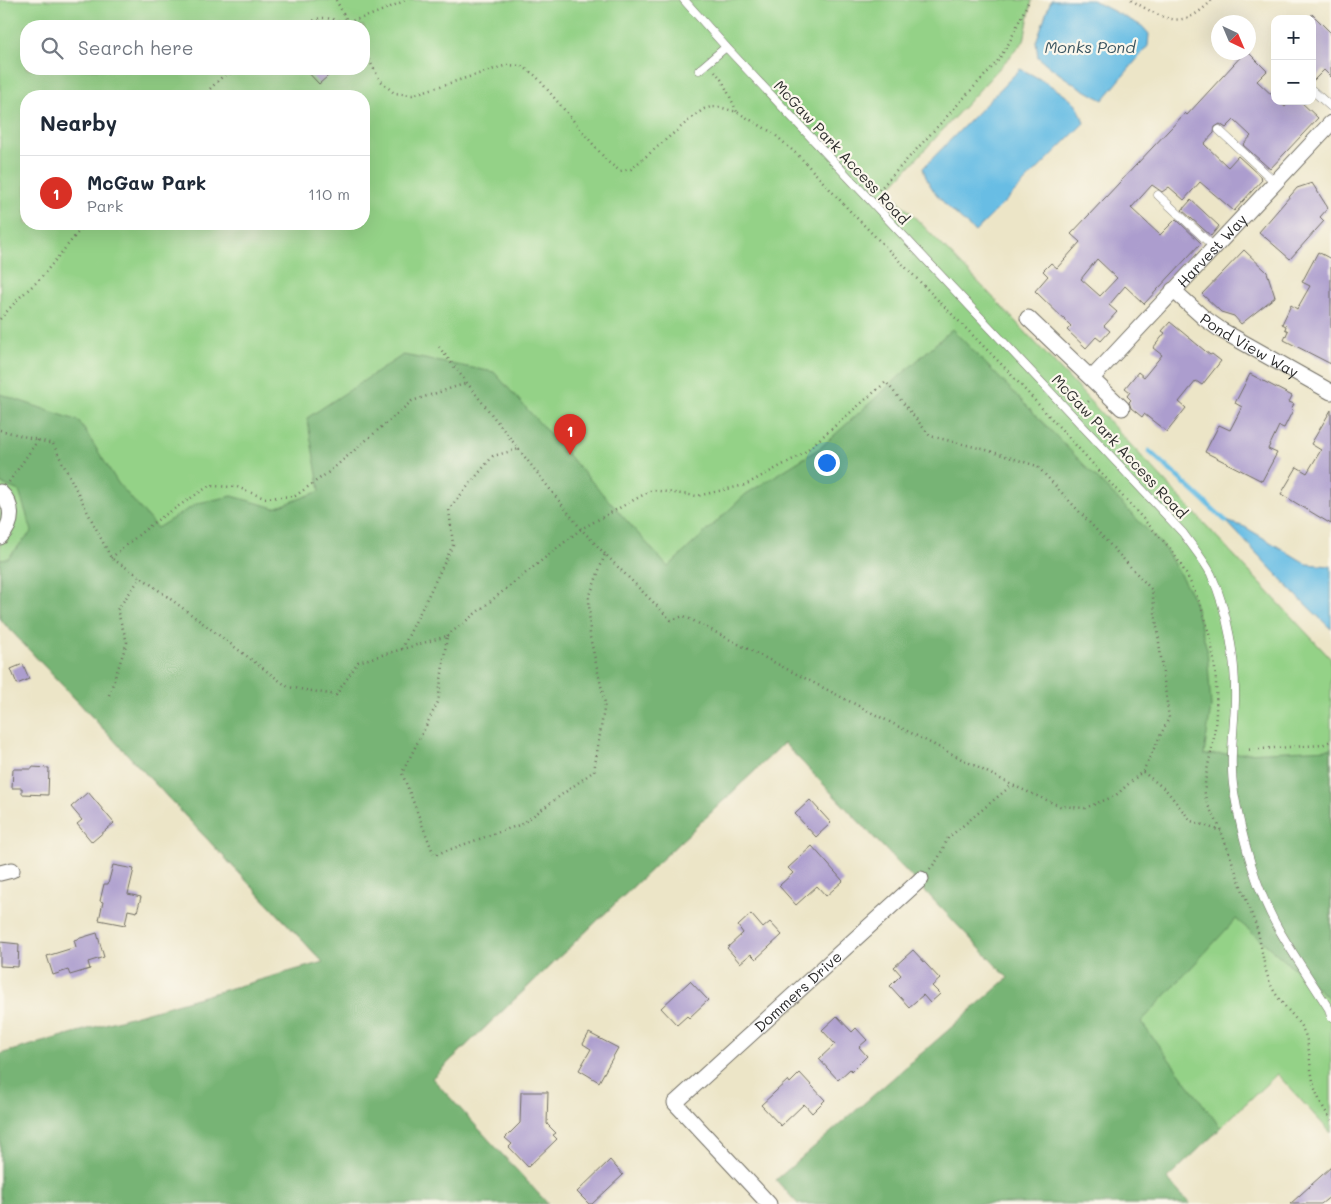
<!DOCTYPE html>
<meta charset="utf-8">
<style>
:root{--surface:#fff;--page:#f2f2f3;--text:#1f2937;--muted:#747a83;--line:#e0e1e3;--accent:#d93025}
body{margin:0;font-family:Mali,sans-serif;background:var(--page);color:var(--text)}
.controls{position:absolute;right:15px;top:15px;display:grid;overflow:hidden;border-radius:10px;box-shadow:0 5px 20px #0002}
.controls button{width:45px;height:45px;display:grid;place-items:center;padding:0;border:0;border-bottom:1px solid var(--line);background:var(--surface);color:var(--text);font:25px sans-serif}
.compass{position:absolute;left:1211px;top:15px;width:45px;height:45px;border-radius:50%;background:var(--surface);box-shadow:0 5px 20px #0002;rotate:136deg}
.you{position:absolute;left:826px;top:462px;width:18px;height:18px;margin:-12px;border:4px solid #fff;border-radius:50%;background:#1a73e8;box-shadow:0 0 0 8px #1a73e833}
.badge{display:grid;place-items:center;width:32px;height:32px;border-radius:50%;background:var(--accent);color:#fff;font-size:16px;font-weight:700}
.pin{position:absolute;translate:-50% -41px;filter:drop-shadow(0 1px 2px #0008)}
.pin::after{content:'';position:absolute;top:26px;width:18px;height:15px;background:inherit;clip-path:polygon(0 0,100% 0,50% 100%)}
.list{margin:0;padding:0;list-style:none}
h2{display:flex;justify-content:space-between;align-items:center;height:65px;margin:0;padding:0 20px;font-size:21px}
h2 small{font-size:16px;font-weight:400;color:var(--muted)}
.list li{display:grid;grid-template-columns:32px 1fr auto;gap:15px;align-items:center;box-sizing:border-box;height:75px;padding:0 20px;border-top:1px solid var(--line)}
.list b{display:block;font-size:19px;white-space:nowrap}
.list p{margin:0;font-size:16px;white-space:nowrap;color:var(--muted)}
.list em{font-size:16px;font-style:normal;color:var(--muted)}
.icon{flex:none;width:28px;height:28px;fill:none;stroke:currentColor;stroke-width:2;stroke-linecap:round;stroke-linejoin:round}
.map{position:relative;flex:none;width:1331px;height:1204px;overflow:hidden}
.search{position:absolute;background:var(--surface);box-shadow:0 5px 20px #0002;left:20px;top:20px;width:350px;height:55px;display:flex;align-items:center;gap:12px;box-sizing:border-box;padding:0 18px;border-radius:20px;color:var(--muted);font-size:19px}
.panel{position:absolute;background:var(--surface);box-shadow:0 5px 20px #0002;left:20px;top:90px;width:350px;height:140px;border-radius:20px}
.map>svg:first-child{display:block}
.green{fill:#94d287;stroke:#607e59;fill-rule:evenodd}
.forest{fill:#77b474;stroke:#517050}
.water{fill:#68bde4;stroke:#4a7488}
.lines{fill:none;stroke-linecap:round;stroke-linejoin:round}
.stream{stroke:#68bde4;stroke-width:4.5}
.building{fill:#ac9dce;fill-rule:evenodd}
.lane-casing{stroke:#6f6c62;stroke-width:9}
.street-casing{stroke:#6f6c62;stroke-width:17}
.path{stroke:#6f6c62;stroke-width:2.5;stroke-dasharray:1 4;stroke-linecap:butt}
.lane{stroke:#fff;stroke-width:8}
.street{stroke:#fff;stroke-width:15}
.labels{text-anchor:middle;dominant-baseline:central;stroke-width:4.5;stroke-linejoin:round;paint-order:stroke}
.street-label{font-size:15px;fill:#2b2b2b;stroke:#fbf7ec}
.water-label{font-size:16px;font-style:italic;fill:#3d5762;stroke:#fbf7ec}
</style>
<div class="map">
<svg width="1331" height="1204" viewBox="0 0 1331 1204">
<rect width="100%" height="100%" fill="#fbf7ec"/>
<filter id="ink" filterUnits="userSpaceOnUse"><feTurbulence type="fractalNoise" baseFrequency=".02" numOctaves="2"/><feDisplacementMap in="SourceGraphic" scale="10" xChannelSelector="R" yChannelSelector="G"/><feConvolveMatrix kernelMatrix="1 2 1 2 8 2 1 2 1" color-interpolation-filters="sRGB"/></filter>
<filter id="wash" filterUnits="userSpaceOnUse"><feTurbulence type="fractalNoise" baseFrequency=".0096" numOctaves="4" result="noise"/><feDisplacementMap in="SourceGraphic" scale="20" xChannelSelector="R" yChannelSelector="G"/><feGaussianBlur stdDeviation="1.12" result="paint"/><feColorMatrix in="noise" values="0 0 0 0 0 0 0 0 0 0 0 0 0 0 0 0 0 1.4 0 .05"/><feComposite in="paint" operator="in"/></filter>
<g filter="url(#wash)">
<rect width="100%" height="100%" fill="#ece5c7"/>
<!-- green -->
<path class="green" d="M0 0H1032L1024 41 888 190 987 291 1331 659V1133L1277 1074 1184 1162 784 743 432 1078 0 619ZM26 26H364V69H26ZM26 96H364V224H26Z"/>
<!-- forest -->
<path class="forest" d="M952 329 1164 547 1192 595 1207 649 1211 707 1204 755 1329 749 1331 747V1000L1236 919 1141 1022 1221 1128 1167 1179 1190 1204H798L776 1180 1008 978 784 743 432 1078 548 1204H0V1054L323 962 0 619V559L8 558 32 531 19 491 0 483V394L79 421 118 483 157 528 198 503 232 496 275 508 320 491 307 418 403 355 494 372 668 567 746 494 820 448Z"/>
<!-- water -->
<g class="water">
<path d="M1051 0H1092L1142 26 1149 34 1148 46 1103 100C1079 88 1058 74 1038 57L1036 42Z"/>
<path d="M1020 69C1033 74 1068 95 1076 105 1080 110 1082 116 1084 123L975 232C956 214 929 194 923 168Z"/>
<path d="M1226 521 1245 527 1307 564 1331 566V629L1294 593Z"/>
</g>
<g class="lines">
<!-- stream -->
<path class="stream" d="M1149 451 1226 521"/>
</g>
<g id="blocks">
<!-- building -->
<g class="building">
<path d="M1312 14 1331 33V77L1324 70 1312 82Z"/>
<path d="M1245 52H1248L1267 71 1257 81 1275 98V101H1278L1285 107 1290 101H1300L1318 118 1270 169 1243 145 1251 136 1234 120 1226 128 1220 124 1215 127 1214 133 1204 144 1228 167 1238 156 1262 178 1261 179 1262 180 1234 211 1200 182 1184 200 1169 187 1162 192 1152 185 1131 208 1160 235 1176 219 1201 243 1144 304 1125 286 1109 305 1117 312 1104 326 1110 331 1101 341 1096 337 1086 348 1067 330 1071 326 1035 291 1048 276 1043 271 1051 263 1057 268 1080 242 1071 234 1185 113 1187 115ZM1097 259 1117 278 1100 296 1081 279Z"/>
<path d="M305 69H336L319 84Z"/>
<path d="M1312 183 1328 208 1320 217 1324 221 1290 259 1259 232 1297 188Z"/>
<path d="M1191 200 1219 226 1211 236 1182 210Z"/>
<path d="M1244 250 1267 272 1275 297 1241 324 1234 316 1221 312 1202 294Z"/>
<path d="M1318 252 1331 259V364L1284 340 1288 331 1285 329 1286 326 1282 324 1291 305 1297 309 1310 286 1302 282Z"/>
<path d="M1170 322 1210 355 1212 354 1221 361 1202 385 1196 381 1179 402 1186 408 1167 432 1144 414 1142 417 1131 408 1129 402 1131 400 1127 396 1130 392 1125 388 1138 372 1144 377 1162 355 1153 348 1165 333 1162 331Z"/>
<path d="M1250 374 1292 396 1289 402 1294 404 1291 409 1293 410 1284 428 1279 426 1268 449 1277 453 1262 481 1205 452 1219 425 1230 430 1242 407 1235 403Z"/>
<path d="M1331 410V524L1281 494 1297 467 1307 473 1321 450 1311 444Z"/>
<path d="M23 664 29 679 17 684 11 669Z"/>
<path d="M32 767 49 768 48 795 22 794V788H12L13 769H32Z"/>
<path d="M88 792 114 823 92 842 77 824 82 820 71 807Z"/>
<path d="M810 800 831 823 816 837 795 814Z"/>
<path d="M812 846 843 881 826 896 817 886 796 905 779 886 793 873 788 868Z"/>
<path d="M113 865 134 869 128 894 141 897 137 912 128 910 125 925 99 920 103 902 100 901 104 884H108Z"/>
<path d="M751 914 763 928 770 922 782 935 756 959 751 954 740 963 727 948 743 933 738 926Z"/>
<path d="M97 933 104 957 88 962 90 969 70 975 68 970 53 975 47 956 76 947 74 940Z"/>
<path d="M0 942 19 944 18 967 0 966Z"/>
<path d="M913 950 940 979 932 986 940 994 930 1003 923 995 909 1007 890 986 901 975 894 967Z"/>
<path d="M690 981 708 1000 689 1018 687 1016 677 1025 661 1008Z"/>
<path d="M837 1016 852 1032 856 1028 867 1040 859 1047 867 1056 852 1071 850 1069 838 1080 819 1059 835 1044 822 1030Z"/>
<path d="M589 1033 618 1048 599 1082 579 1070 591 1049 583 1044Z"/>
<path d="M800 1073 825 1100 812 1113 804 1104 781 1126 761 1105 788 1080 790 1083Z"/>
<path d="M521 1092H548L547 1124 556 1133 553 1135 557 1139 528 1167 509 1147 512 1144 505 1138 520 1123Z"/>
<path d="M610 1160 623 1175 592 1204H589L577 1192Z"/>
<path d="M1331 1167V1196L1321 1204H1290Z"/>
</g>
</g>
</g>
<g filter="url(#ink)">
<use href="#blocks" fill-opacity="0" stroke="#6f6c62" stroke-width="1"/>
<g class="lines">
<defs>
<g id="lane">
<path d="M684 0 726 47 1183 533C1192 546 1204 560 1211 574 1228 612 1236 659 1235 701 1234 731 1229 761 1234 792 1242 838 1255 887 1278 928 1294 956 1312 982 1329 1009L1331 1017"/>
<path d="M699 70 726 47"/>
<path d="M1312 90 1331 107"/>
<path d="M1219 130 1275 182"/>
<path d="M1158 195 1214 247"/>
</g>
<g id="street">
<path id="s1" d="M1173 290 1204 318 1221 330 1331 392"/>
<path d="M1028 318 1122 408"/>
<path id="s2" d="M1092 378 1331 123"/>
<path d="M0 492C14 505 14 523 0 537"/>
<path d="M0 873 12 870"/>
<path id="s3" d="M769 1204 675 1103 921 879"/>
</g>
</defs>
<!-- lane casing -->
<use href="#lane" class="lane-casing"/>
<!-- street casing -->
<use href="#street" class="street-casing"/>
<!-- path -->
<g class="path">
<path d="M336 0 350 26"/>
<path d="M1131 0C1164 19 1182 32 1212 0"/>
<path d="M305 26C326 9 334 25 350 21 370 17 388 8 406 0"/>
<path d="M344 26 348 22"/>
<path d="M364 51 380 80 394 93 412 95 507 65 522 66 536 76 608 162 620 171 631 169 694 116 704 109 711 107H719L737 112 773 133 801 158 850 211 1006 369 1169 547C1210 604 1222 667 1214 737 1212 754 1201 783 1206 800 1209 810 1217 820 1221 831 1232 861 1243 892 1255 923 1263 945 1262 970 1274 991 1283 1007 1298 1018 1305 1034 1310 1048 1309 1061 1312 1075 1314 1092 1322 1106 1331 1120"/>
<path d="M715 71 723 82 737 112"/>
<path d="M203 96 221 78 238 69"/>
<path d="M879 190 997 62 1009 43 1029 0"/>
<path d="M0 319 19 298 39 280 85 224"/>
<path d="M1081 409 1091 399"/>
<path d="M0 430 53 444 111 558 141 577 288 687 336 695 358 662 447 636 438 702 402 773 434 855 522 824 594 771 605 703 590 637 589 598 605 554 671 620 684 616 1012 785 1060 806 1085 808 1115 796 1143 771 1169 718 1152 590 1037 466 983 449 930 436 886 382 801 455 745 485 697 496 652 490 581 529 439 347"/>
<path d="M9 482 38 440"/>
<path d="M111 558 153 523 209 486 237 487 264 498 295 496 329 472 412 401 467 383"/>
<path d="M447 636 581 529 605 554"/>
<path d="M402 649 453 545 449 509 493 456 519 449"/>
<path d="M109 695 127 642 117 610 141 577"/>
<path d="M1244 750 1322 745 1331 741"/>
<path d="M1143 772 1166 790 1191 821 1221 831"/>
<path d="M930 869 938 859 948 838 1012 785"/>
</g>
<!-- lane -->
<use href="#lane" class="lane"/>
<!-- street -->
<use href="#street" class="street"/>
</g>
</g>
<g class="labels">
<!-- street labels -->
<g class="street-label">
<text transform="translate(842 152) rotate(47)">McGaw Park Access Road</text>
<text stroke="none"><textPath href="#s2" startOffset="175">Harvest Way</textPath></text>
<text stroke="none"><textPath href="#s1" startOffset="95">Pond View Way</textPath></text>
<text transform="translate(1120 446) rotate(47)">McGaw Park Access Road</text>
<text stroke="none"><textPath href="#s3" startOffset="304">Dommers Drive</textPath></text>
</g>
<!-- water labels -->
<g class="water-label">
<text x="1090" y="46">Monks Pond</text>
</g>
</g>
</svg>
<div class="controls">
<button>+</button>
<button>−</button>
</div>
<svg class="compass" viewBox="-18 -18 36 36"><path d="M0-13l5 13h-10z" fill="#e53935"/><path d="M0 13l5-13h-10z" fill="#747a83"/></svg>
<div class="you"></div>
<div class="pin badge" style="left:570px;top:455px">1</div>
<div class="search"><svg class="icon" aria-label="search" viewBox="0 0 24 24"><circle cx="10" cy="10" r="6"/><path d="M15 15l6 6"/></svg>Search here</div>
<section class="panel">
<h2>Nearby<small></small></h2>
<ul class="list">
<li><span class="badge">1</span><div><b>McGaw Park</b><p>Park</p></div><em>110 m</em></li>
</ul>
</section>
</div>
